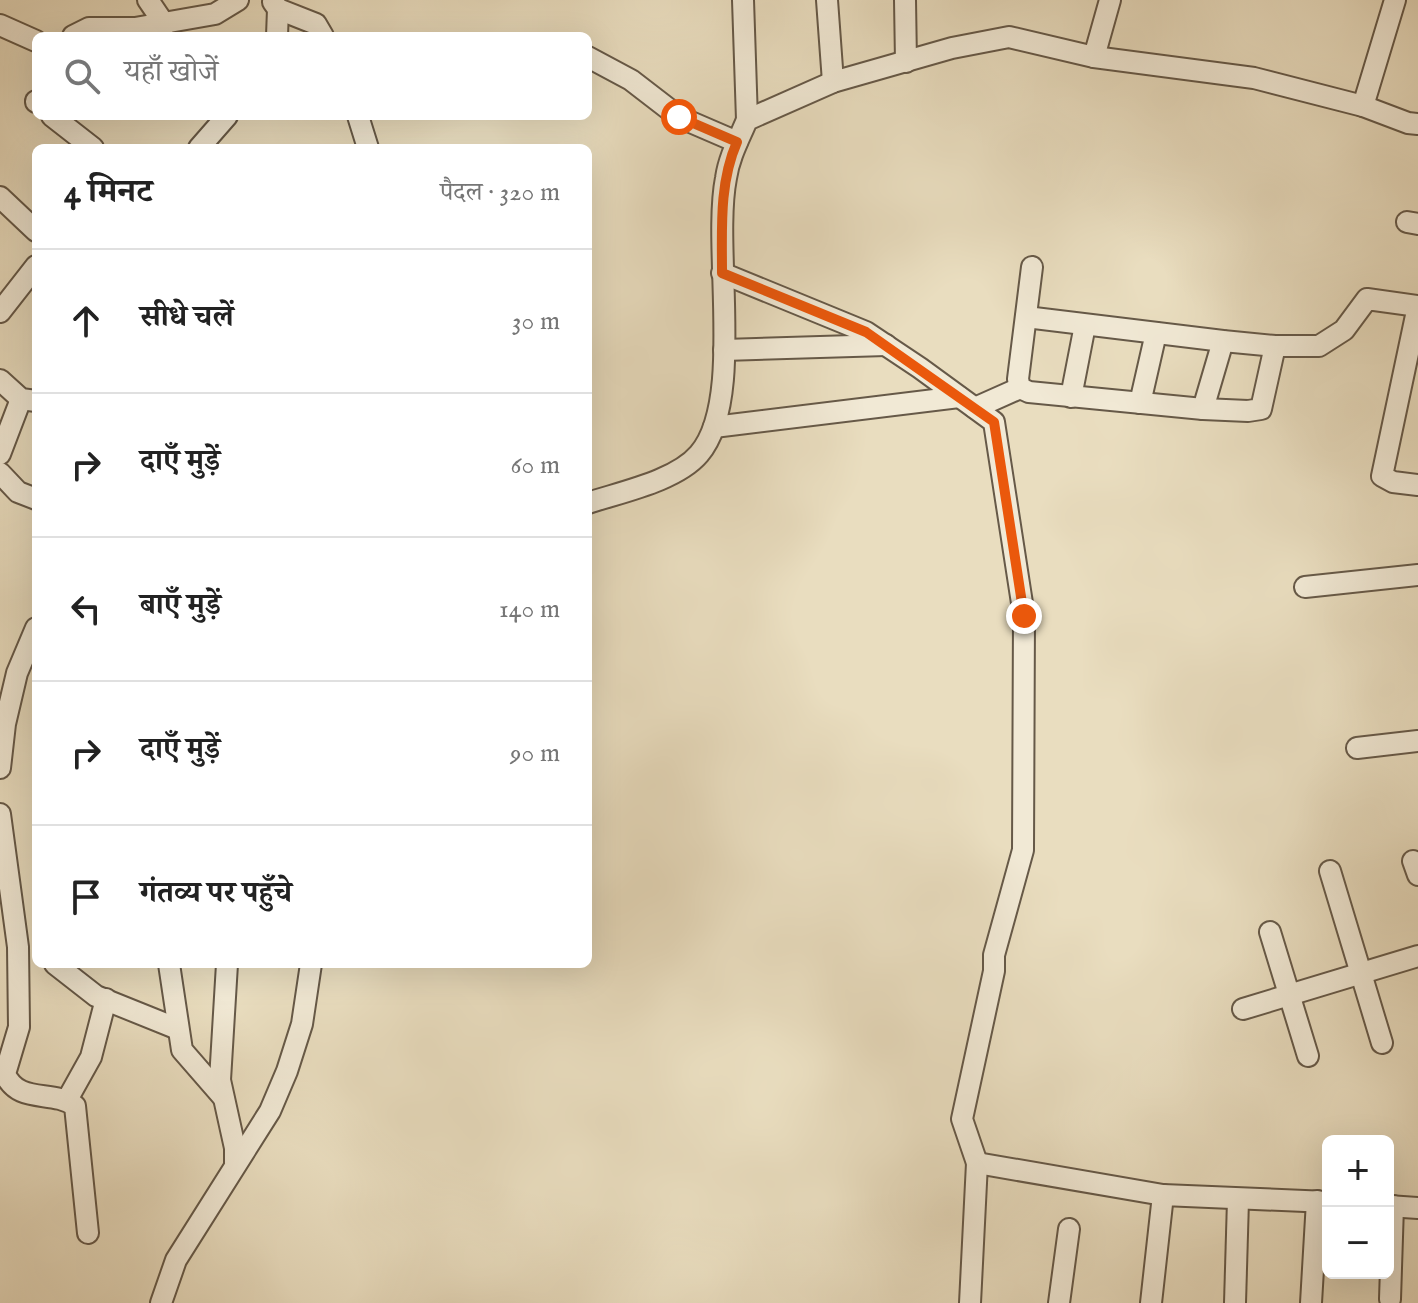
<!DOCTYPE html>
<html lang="hi">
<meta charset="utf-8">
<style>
:root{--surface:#fff;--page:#f6f6f6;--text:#222;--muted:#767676;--line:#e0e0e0}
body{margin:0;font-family:"IM FELL English","Noto Serif Devanagari",serif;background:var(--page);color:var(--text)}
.controls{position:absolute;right:24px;bottom:24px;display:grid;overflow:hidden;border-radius:12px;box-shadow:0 8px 32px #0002}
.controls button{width:72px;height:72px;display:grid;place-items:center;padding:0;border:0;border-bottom:2px solid var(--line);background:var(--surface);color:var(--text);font:40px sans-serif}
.stop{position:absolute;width:24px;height:24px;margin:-18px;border:6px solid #ea580c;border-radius:50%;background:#fff}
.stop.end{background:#ea580c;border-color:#fff;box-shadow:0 2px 8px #0008}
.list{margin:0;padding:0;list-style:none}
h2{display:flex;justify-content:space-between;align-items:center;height:104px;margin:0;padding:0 32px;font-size:34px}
h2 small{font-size:26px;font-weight:400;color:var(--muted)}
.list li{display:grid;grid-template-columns:52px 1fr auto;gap:24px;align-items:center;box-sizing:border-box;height:144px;padding:0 32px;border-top:2px solid var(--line)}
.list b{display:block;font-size:30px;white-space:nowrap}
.list em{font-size:26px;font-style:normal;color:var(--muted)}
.icon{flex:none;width:44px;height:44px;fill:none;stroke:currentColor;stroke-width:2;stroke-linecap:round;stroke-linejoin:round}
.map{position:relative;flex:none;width:1418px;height:1303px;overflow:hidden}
.search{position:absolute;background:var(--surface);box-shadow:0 8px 32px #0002;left:32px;top:32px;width:560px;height:88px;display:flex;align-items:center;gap:20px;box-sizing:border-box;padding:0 28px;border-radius:12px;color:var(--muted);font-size:30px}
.panel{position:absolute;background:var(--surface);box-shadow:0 8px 32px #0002;left:32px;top:144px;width:560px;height:824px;border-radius:12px}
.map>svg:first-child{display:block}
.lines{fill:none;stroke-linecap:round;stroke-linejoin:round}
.minor-casing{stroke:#665948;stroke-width:24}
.minor{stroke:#f1e9d5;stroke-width:20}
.route{stroke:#ea580c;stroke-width:10}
</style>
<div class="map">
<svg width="1418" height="1303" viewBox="0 0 1418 1303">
<rect width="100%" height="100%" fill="#e9ddbf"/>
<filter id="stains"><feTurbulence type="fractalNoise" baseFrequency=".0025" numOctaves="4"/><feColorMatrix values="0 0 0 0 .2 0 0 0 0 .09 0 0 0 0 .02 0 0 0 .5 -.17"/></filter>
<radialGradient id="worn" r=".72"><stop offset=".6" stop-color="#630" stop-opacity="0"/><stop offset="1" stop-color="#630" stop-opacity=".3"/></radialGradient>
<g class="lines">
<defs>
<g id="minor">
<path d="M148 0 165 25"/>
<path d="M743 0 747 120"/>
<path d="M827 0 833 82"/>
<path d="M905 0 906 62"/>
<path d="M273 2 278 9 277 36"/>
<path d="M278 9 316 24 323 36"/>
<path d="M0 25 36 41"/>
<path d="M73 36 89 28H135L215 14 238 0"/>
<path d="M588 57 631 80 679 117 737 142"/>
<path d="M1094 57 1110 0"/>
<path d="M36 101V102"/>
<path d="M1363 106 1395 0"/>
<path d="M52 116 93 148"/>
<path d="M358 116 368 148"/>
<path d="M199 148 227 116"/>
<path d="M0 197 36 231"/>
<path d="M1407 222 1418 224"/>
<path d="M1032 267 1018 379 1020 388 1029 392 1203 409 1248 411 1261 409 1275 346"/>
<path d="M722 273 866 332 920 368 994 422 1024 616 1023 850 994 955V971L962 1119 977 1163"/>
<path d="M1418 306 1382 476 1393 482 1418 485"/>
<path d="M0 312 36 266"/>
<path d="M1026 317 1223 341 1275 346H1319L1344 330 1367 299 1418 306"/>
<path d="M724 350 886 345"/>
<path d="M0 380 21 399 36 401"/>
<path d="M1071 397 1085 325"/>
<path d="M1140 403 1156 333"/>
<path d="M975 408 1020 388"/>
<path d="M1203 409 1223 341"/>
<path d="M714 427 959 397"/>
<path d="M0 454 21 399"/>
<path d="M0 473 18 492 36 499"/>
<path d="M588 503C621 492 676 481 699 454 745 401 712 249 726 178 729 157 739 139 747 120L833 82 952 48 1009 37 1094 57 1254 78 1363 106 1408 123 1418 124"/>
<path d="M1305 587 1418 575"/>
<path d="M1357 748 1418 741"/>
<path d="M0 768 5 724 17 673 36 628"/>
<path d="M0 814 18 947 19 1027 5 1074C19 1105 52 1089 75 1106L88 1233"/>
<path d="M1413 861 1418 875"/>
<path d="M1330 871 1382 1043"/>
<path d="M1270 932 1308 1056"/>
<path d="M55 964 96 996 178 1029"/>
<path d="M169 964 182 1050 222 1096"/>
<path d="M227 964 220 1080 235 1148V1163"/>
<path d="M1243 1009 1418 956"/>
<path d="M67 1100 91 1057 106 999"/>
<path d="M1388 1206 1418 1208"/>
<path d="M1390 1299 1393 1206"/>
<path d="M161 1303 176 1260 270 1111 287 1071 302 1024 311 964"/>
<path d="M970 1303 977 1163 1163 1195"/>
<path d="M1059 1303 1069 1229"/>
<path d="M1151 1303 1163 1195 1328 1202"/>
<path d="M1235 1303 1238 1200"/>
<path d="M1311 1303 1317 1201"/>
</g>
</defs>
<!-- minor casing -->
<use href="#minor" class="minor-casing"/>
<!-- minor -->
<use href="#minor" class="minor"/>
</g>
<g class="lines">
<!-- route -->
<path class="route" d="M679 117 737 142C719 183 722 229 722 273L866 332 994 422 1024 616"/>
</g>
<rect width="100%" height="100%" filter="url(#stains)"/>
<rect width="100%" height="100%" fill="url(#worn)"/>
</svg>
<div class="controls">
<button>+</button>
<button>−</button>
</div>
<div class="stop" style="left:679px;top:117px"></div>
<div class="stop end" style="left:1024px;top:616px"></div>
<div class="search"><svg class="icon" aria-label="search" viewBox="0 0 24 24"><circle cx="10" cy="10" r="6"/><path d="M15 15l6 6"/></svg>यहाँ खोजें</div>
<section class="panel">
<h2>4 मिनट<small>पैदल · 320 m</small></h2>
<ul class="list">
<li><svg class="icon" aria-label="ahead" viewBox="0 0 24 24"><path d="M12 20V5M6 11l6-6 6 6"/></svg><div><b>सीधे चलें</b></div><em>30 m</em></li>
<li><svg class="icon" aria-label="right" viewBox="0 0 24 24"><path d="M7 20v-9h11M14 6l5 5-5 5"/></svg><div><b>दाएँ मुड़ें</b></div><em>60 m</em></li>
<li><svg class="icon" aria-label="left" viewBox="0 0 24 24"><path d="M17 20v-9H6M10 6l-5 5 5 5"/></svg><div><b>बाएँ मुड़ें</b></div><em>140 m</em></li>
<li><svg class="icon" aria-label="right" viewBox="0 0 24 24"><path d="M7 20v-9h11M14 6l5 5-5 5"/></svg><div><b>दाएँ मुड़ें</b></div><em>90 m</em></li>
<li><svg class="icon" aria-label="arrive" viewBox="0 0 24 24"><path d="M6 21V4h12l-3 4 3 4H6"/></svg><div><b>गंतव्य पर पहुँचे</b></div></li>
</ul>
</section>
</div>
